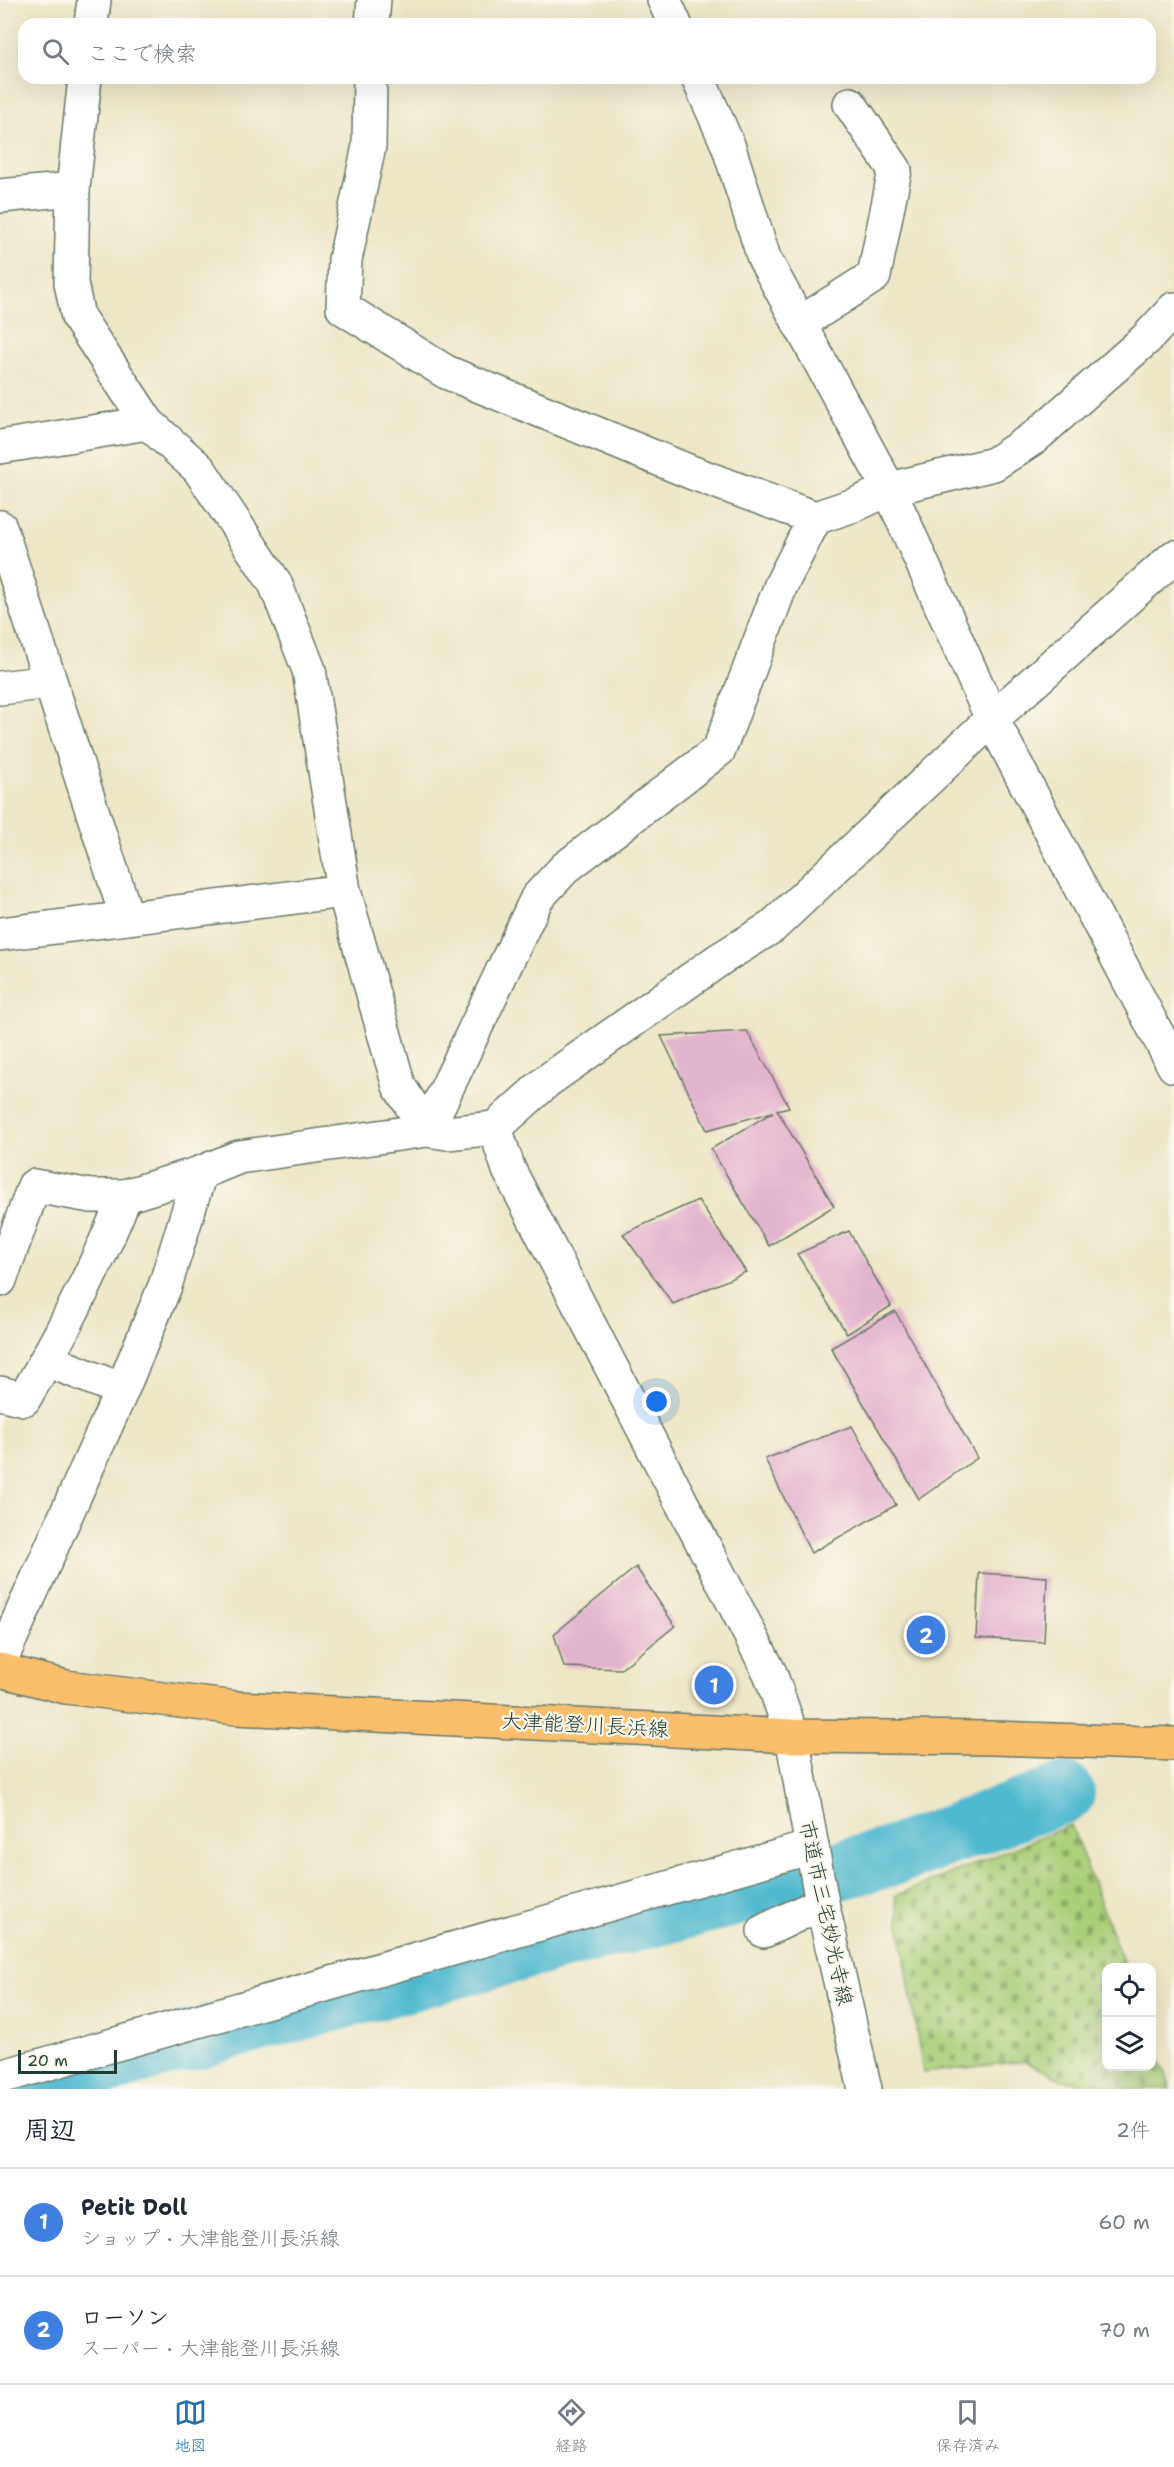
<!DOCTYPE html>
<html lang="ja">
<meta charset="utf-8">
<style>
:root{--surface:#fff;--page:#f6f6f7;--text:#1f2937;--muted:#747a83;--line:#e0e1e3;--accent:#1f6fb2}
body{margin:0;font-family:"Shantell Sans","Klee One",sans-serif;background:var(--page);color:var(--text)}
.controls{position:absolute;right:18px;bottom:18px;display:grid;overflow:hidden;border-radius:12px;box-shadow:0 6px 24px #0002}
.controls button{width:54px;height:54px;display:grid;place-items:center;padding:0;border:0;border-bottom:2px solid var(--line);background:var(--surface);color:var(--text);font:30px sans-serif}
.scale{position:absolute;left:18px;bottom:15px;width:99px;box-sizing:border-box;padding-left:6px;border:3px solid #1f3d34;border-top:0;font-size:16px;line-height:21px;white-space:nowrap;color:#1f3d34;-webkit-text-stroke:4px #fbf7ec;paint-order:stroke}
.you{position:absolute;left:657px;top:1402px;width:21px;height:21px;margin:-15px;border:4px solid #fff;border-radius:50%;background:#1a73e8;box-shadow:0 0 0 9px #1a73e833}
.badge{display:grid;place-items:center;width:39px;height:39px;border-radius:50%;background:var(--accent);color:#fff;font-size:20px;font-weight:700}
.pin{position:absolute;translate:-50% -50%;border:3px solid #fff;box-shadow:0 2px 6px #0006}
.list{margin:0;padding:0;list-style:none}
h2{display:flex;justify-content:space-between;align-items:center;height:78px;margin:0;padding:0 24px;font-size:26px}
h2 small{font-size:20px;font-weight:400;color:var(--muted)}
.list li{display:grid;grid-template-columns:39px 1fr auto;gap:18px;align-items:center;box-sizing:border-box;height:108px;padding:0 24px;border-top:2px solid var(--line)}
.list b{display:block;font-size:22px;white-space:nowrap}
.list p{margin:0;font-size:20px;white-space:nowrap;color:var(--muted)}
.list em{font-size:20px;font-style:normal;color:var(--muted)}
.icon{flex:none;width:33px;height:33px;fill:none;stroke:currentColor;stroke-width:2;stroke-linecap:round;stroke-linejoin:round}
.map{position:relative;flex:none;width:1174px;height:2089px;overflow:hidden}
.search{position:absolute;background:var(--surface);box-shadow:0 6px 24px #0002;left:18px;right:18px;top:18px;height:66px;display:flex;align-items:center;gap:15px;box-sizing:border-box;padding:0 21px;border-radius:18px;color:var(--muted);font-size:22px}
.sheet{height:294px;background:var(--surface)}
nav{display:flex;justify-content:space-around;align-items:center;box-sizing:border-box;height:84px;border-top:2px solid var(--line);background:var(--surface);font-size:16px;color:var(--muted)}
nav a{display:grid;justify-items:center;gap:3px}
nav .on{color:var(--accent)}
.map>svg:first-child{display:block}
.cemetery{fill:url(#cemetery-stones);stroke:#658656;stroke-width:1.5}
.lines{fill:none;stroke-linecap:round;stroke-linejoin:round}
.river{stroke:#51b9cf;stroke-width:60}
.building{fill:#e3b4ce}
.minor-casing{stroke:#677867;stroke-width:36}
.major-casing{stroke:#677867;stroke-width:36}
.minor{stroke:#fff;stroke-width:33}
.major{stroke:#f9bf6d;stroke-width:33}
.labels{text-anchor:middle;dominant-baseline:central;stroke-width:4.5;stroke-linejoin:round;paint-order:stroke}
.street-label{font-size:21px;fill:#1f3d34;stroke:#fbf7ec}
</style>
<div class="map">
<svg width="1174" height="2089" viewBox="0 0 1174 2089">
<defs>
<pattern id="cemetery-stones" width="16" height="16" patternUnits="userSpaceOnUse" patternTransform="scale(1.5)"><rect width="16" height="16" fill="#abcf78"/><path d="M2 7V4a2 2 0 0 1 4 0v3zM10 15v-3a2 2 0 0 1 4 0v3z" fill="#8ba963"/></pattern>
</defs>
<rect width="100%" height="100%" fill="#fbf7ec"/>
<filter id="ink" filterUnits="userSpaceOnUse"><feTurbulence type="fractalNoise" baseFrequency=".0167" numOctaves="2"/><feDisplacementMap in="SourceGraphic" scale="12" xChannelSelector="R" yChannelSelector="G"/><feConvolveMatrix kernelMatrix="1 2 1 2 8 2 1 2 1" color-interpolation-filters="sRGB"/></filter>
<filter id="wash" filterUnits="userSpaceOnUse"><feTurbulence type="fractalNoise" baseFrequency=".008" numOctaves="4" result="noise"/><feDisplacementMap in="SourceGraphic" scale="24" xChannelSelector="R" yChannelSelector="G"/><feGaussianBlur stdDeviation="1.35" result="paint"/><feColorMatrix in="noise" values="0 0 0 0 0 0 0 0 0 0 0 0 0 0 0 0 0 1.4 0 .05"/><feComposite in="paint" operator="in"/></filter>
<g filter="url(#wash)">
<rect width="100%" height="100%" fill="#ede6c7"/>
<!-- cemetery -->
<path class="cemetery" d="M1071 1825 1125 1967 1106 1968V2066H1152V2038L1171 2089H1116L1112 2085 1062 2080 1024 2061 923 2073 895 1896Z"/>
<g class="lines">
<!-- river -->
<path class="river" d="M24 2089 148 2052 543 1945 887 1858 1065 1793"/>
</g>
<g id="blocks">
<!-- building -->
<g class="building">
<path d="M747 1031 789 1107 777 1110 834 1206 769 1246 711 1149 773 1112 707 1130 661 1036Z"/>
<path d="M698 1200 746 1272 673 1304 623 1234Z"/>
<path d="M849 1231 891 1306 847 1334 797 1254Z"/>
<path d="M895 1311 977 1458 919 1499 831 1348Z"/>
<path d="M852 1426 896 1505 811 1553 765 1459Z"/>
<path d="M636 1567 675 1626 621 1669 564 1667 554 1634Z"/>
<path d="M979 1573 1047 1577 1044 1642 976 1638Z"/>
</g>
</g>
</g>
<g filter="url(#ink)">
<use href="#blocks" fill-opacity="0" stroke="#677867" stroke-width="1.5"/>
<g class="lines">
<defs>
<g id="minor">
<path d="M664 0 675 24"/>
<path d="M91 24 94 0"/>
<path d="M372 24 374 0"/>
<path d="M85 78 73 189 71 283 78 317 148 423 199 469 275 583 309 670 344 891 399 1086 427 1130 447 1133 495 1128"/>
<path d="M370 78 369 146 345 260 343 308 446 372 693 473 815 518 857 504 889 489 994 464 1035 437 1146 339 1174 309"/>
<path d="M698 78 728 145 764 258 889 489 992 719 1174 1066"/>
<path d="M0 196 73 189"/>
<path d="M799 324 874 276 895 170 850 104"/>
<path d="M0 447 148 423"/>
<path d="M0 527 127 918"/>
<path d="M0 688 50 682"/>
<path d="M0 934 344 891"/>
<path d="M0 1280 34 1186 91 1196H125"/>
<path d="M47 1360 122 1390"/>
<path d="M0 1393 24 1399C62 1334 97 1266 125 1196L200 1173"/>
<path d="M0 1662 122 1390 165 1286 200 1173 239 1157 427 1130 537 898 565 868 719 750 781 585 815 518"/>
<path d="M764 1931 822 1903"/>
<path d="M0 2077 812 1847"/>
<path d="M865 2089 822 1903 792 1736 770 1673 509 1170 495 1128 547 1081 720 959 772 927 992 719 1174 557"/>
</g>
<path id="major" d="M0 1670 66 1687 236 1708 792 1736 993 1738 1174 1744"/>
</defs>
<!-- minor casing -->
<use href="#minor" class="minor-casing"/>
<!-- major casing -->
<use href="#major" class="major-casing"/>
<!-- minor -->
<use href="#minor" class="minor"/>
<!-- major -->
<use href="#major" class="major"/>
</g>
</g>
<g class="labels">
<!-- street labels -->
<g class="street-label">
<text transform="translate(585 1725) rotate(3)">大津能登川長浜線</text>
<text transform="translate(826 1913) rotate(78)">市道市三宅妙光寺線</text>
</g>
</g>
</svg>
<div class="controls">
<button><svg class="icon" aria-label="locate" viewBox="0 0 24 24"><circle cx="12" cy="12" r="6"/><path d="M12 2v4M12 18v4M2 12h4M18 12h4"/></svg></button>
<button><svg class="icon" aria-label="layers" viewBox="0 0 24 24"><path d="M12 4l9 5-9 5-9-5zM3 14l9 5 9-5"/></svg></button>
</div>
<div class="scale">20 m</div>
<div class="you"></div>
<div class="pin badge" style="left:714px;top:1685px;background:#3f7fe0">1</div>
<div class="pin badge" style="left:926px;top:1635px;background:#3f7fe0">2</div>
<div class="search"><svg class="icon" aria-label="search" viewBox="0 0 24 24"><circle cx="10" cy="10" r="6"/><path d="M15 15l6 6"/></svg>ここで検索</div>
</div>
<section class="sheet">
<h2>周辺<small>2件</small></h2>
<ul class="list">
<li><span class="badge" style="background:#3f7fe0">1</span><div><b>Petit Doll</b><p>ショップ · 大津能登川長浜線</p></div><em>60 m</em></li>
<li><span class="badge" style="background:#3f7fe0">2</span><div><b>ローソン</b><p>スーパー · 大津能登川長浜線</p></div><em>70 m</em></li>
</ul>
</section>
<nav>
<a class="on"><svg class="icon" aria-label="map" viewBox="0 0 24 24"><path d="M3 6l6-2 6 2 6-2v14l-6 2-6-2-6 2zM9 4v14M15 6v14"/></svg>地図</a>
<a><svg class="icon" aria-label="directions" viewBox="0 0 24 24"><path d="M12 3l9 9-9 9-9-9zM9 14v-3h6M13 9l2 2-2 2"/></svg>経路</a>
<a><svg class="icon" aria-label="saved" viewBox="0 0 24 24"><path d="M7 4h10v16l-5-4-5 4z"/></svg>保存済み</a>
</nav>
